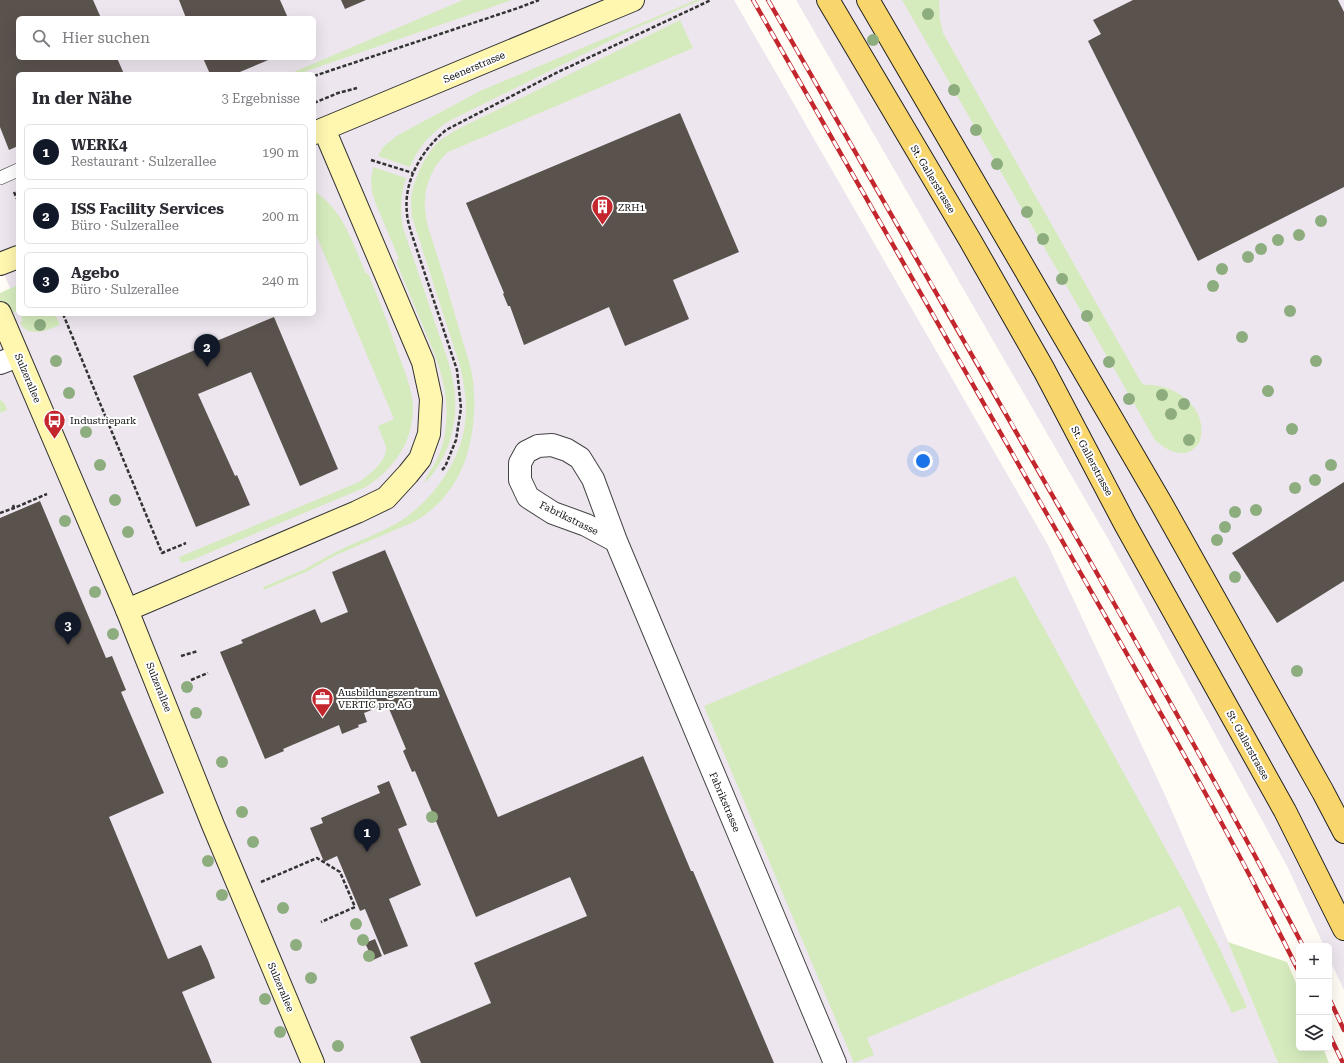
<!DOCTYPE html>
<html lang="de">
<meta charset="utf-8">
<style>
:root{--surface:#fff;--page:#f7f7f7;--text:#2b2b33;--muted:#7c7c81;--line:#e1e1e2;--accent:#111827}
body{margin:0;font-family:"Roboto Serif",serif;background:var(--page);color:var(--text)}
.controls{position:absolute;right:12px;bottom:12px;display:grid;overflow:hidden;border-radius:6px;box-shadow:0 4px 16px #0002}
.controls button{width:36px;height:36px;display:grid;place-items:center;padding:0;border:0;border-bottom:1px solid var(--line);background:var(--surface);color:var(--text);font:20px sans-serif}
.you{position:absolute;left:923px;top:461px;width:14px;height:14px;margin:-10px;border:3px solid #fff;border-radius:50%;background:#1a73e8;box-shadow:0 0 0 6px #1a73e833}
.badge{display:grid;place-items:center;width:26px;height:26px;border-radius:50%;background:var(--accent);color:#fff;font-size:13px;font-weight:700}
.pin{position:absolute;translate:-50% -33px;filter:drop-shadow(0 1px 2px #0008)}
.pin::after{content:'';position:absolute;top:21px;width:14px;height:12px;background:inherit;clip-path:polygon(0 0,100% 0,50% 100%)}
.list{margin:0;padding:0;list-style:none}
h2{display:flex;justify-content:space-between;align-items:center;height:52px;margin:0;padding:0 16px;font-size:17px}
h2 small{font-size:13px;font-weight:400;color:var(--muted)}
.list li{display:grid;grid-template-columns:26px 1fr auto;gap:12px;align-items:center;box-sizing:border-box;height:56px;margin:0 8px 8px;padding:0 8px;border:1px solid var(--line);border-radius:6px}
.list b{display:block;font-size:15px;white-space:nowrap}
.list p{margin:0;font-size:13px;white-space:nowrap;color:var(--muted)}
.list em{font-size:13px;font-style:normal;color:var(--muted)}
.icon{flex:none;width:22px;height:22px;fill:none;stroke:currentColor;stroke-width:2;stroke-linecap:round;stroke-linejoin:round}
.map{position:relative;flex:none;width:1344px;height:1063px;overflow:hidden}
.search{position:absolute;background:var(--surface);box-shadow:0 4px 16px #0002;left:16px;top:16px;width:300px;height:44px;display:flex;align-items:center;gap:10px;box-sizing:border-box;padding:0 14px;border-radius:6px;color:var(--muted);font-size:15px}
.panel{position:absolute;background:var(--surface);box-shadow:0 4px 16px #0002;left:16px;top:72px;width:300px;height:244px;border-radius:6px}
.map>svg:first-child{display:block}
.industrial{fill:#eee6ef;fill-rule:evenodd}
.green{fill:#d5ebbd}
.building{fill:#5a524d}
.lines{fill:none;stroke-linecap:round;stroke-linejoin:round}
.lane-casing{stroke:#444;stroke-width:14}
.street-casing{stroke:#444;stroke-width:24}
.secondary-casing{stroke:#333;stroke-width:24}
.primary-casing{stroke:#222;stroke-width:24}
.path{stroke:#333;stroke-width:2.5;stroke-dasharray:4 2;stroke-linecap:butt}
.lane{stroke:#fff;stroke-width:13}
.street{stroke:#fff;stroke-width:22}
.secondary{stroke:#fff6b0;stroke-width:22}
.primary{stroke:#f9d66b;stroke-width:22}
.rail-casing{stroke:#c4262e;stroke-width:4.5}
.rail{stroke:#fff;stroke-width:3;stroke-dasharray:9;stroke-linecap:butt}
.tree{fill:#8dad7f}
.labels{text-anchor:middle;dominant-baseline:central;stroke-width:4;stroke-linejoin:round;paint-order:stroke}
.street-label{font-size:10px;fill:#111;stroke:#fff}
.poi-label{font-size:10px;fill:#111;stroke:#fff;text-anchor:start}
</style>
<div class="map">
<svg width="1344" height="1063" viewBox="0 0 1344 1063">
<rect width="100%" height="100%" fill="#fffdf5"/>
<!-- industrial -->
<g class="industrial">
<path d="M0 0H734L1048 545 1165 795 1228 941 1278 1063H0V313L17 305 0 264ZM18 18H314V58H18ZM18 74H314V314H18Z"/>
<path d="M796 0H1344V990L1329 958V946H1324L1287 866 1111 544Z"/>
</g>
<!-- green -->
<g class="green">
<path d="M463 0H512L298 74H289Z"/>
<path d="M696 0H701L634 29 449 121C431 133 418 147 410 167L378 156 384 146 398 135 480 91Z"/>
<path d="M902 0H939L940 20 943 33 1141 382 1144 385C1172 383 1206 405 1201 436 1200 442 1198 446 1193 449 1181 459 1165 449 1155 440Z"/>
<path d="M680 20 693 48 448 152C434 164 425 183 425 202 424 220 432 238 437 255 446 283 454 311 462 339 466 352 471 366 473 380 476 406 474 433 466 458 457 485 440 507 414 522L336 555 308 571 264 590 263 587C277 581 291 575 305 569 317 562 329 555 342 549 360 540 380 533 397 523 430 504 461 462 465 423 468 404 464 385 460 366L412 217C412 212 411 206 411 201 412 182 425 155 438 142 443 138 449 135 454 131Z"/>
<path d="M373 167 406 178C400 195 400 210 403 228 413 257 423 287 433 317 440 338 449 360 453 381 460 417 451 456 425 483 426 476 429 473 433 467 438 458 442 448 444 439 452 394 440 367 423 326 414 305 405 283 396 261L399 259 375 202 372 192 371 181Z"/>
<path d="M314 191C343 209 353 244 366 274L368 273C379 300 389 326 398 353 404 370 412 388 413 406 414 441 394 469 366 487L192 560 181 563 179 557 359 482C368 476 388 460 386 447 384 440 380 433 378 426L394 419 314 230Z"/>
<path d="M18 285V311L0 318V293Z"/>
<path d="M20 314H55L60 325C48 330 27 339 20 322L23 321Z"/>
<path d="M0 399 5 404 7 410 0 413Z"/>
<path d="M1015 576 1189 891 1218 945 1247 1007 1232 1013 1180 906 867 1038 874 1055 854 1063 704 706Z"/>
<path d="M1228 942 1287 962 1299 990V1048H1323L1329 1063H1278Z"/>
</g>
<!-- building -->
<g class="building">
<path d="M0 0H93L101 18H18V58H117L124 74H18V146L9 150 0 127Z"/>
<path d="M179 0H280L288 18H186Z"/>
<path d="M341 0H366L345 9Z"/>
<path d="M1133 0H1338L1344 12V187L1198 261 1088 41 1101 34 1093 20Z"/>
<path d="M203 58H273L235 74H210Z"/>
<path d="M680 113 739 252 673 280 689 319 625 346 609 307 524 345 510 306H508L503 294 504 293 466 203Z"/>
<path d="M274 317 338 469 300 486 251 372 198 394 235 476 237 475 250 505 196 527 133 376Z"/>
<path d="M1344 482V581L1277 623 1232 553Z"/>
<path d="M40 501 106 658 112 656 126 690 121 692 164 793 109 817 168 959 201 945 208 960 215 978 182 992 212 1063H0V518Z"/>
<path d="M385 550 498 817 643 756 691 871H693L774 1063H421L410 1037 491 1003 474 963 587 916 570 877 476 917 415 771 412 772 403 751 406 749 387 704 364 713 367 722 358 725 359 727 342 734 339 725 283 749 284 751 265 759 220 652 243 643 241 640 315 609 321 623 348 612 332 572Z"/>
<path d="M389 781 407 825 398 829 421 885 389 899 408 946 384 955 365 909 360 911 337 856 324 862 310 828 323 823 321 818 380 793 377 786Z"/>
<path d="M375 939 382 956 373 960 365 943Z"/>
</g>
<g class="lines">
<defs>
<path id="lane" d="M0 178 18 170"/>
<g id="street">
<path d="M0 363 18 356"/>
<path d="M616 541 586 525 553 513 528 497 520 480V463L526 452 538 446 552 445 567 450 580 458 593 479 616 541 835 1063"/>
</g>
<g id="secondary">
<path d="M314 133 633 0"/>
<path d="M0 264 18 257"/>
<path d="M0 313 127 610 213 825 313 1063"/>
<path d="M127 610 357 512 386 498 408 474 420 459 429 434 431 399 423 362 324 129"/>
</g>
<g id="primary">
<path d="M828 0 970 240 1044 370 1125 524 1285 811 1344 929"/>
<path d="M868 0 1161 503 1323 792 1344 832"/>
</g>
</defs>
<!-- lane casing -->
<use href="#lane" class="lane-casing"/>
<!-- street casing -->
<use href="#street" class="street-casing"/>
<!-- secondary casing -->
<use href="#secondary" class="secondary-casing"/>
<!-- primary casing -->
<use href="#primary" class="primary-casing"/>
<!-- path -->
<g class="path">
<path d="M314 76 518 8 539 0"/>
<path d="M314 103 338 93 357 88"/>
<path d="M371 160 413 173"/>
<path d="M14 192 18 201"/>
<path d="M63 314 162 553 186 543"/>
<path d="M442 470 445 467 456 440 461 408 457 370 412 235C410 228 407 220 407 213 403 181 422 150 446 130L556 73 711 0"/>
<path d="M13 505 14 508 47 494"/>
<path d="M0 513 14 508"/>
<path d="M181 656 198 651"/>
<path d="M191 680 208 673"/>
<path d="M261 882 317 858 340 872 355 907 321 922"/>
</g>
<!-- lane -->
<use href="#lane" class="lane"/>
<!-- street -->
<use href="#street" class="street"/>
<!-- secondary -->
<use href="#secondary" class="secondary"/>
<!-- primary -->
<use href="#primary" class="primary"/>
<defs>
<g id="rail">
<path d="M753 0C863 193 974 385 1084 579 1158 708 1233 838 1299 972"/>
<path d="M768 0C874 185 981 369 1086 554 1160 684 1234 814 1303 946"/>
<path d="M1329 998 1344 1030"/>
<path d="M1329 1034 1343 1063"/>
</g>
</defs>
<!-- rail casing -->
<use href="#rail" class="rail-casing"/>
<!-- rail -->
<use href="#rail" class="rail"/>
</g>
<!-- trees -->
<g class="tree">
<circle cx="928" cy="14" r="6"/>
<circle cx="873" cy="40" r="6"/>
<circle cx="954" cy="90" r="6"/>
<circle cx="976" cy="130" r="6"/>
<circle cx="997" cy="164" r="6"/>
<circle cx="1027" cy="212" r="6"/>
<circle cx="1321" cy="221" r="6"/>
<circle cx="1299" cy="235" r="6"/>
<circle cx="1043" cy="239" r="6"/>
<circle cx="1278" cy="240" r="6"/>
<circle cx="1261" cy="249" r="6"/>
<circle cx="1248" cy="257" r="6"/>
<circle cx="1222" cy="269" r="6"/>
<circle cx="1062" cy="279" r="6"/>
<circle cx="1213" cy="286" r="6"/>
<circle cx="1290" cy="311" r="6"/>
<circle cx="1087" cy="316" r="6"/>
<circle cx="40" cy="325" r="6"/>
<circle cx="1242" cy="337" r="6"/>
<circle cx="56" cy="361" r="6"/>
<circle cx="1316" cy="361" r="6"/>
<circle cx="1109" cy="362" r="6"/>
<circle cx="1268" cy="391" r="6"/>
<circle cx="69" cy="393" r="6"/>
<circle cx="1162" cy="395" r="6"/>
<circle cx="1129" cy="399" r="6"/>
<circle cx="1184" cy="404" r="6"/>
<circle cx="1171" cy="414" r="6"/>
<circle cx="1292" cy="429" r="6"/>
<circle cx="86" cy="432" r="6"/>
<circle cx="1189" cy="440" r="6"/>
<circle cx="100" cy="465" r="6"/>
<circle cx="1331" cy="465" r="6"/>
<circle cx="1315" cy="480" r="6"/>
<circle cx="1295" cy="488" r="6"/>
<circle cx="115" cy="500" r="6"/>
<circle cx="1256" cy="510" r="6"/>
<circle cx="1235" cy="512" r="6"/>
<circle cx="65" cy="521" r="6"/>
<circle cx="1225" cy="527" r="6"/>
<circle cx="128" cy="532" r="6"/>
<circle cx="1217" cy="540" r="6"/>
<circle cx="1235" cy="577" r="6"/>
<circle cx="95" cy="592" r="6"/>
<circle cx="113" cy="634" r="6"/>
<circle cx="1297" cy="671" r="6"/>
<circle cx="187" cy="687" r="6"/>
<circle cx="196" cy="713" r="6"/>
<circle cx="222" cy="762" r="6"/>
<circle cx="242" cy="812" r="6"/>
<circle cx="432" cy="817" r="6"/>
<circle cx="253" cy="842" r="6"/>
<circle cx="208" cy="861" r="6"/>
<circle cx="222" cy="895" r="6"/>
<circle cx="283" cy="908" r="6"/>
<circle cx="356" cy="924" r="6"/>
<circle cx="363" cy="940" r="6"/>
<circle cx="296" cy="945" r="6"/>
<circle cx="369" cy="956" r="6"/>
<circle cx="311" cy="978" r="6"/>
<circle cx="265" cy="999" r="6"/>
<circle cx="280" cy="1032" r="6"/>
<circle cx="338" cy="1046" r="6"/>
</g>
<!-- icons -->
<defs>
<symbol id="building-pin" viewBox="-11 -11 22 30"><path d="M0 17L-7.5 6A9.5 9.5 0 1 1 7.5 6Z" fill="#c4262e" stroke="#fff"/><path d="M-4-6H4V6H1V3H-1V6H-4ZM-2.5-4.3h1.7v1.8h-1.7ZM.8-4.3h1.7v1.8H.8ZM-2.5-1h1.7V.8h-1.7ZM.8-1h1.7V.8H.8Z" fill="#fff"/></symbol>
<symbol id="bus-pin" viewBox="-11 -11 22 30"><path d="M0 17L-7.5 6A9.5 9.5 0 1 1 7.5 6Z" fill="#c4262e" stroke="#fff"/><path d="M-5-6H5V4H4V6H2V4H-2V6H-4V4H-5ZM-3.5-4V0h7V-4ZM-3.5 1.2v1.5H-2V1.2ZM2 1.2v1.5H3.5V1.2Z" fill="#fff"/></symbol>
<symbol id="office-pin" viewBox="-11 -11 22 30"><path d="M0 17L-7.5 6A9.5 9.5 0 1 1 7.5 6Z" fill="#c4262e" stroke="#fff"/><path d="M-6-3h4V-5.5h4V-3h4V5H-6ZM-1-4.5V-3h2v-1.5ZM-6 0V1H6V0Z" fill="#fff"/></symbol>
</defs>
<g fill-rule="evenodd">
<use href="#building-pin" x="590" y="194" width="25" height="34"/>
<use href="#bus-pin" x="42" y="408" width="25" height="34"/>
<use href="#office-pin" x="310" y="686" width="25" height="34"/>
</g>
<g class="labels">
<!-- street labels -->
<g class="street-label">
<text transform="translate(474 67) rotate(-23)">Seenerstrasse</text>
<text transform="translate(933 179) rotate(59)">St. Gallerstrasse</text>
<text transform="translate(28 378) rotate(67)">Sulzerallee</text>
<text transform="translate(1092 461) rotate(62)">St. Gallerstrasse</text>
<text transform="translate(569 518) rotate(26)">Fabrikstrasse</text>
<text transform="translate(159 687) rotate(68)">Sulzerallee</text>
<text transform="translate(1248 745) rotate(61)">St. Gallerstrasse</text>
<text transform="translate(725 802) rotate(67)">Fabrikstrasse</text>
<text transform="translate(281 987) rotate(67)">Sulzerallee</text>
</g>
<!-- poi labels -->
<g class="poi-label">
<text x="618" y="207">ZRH1</text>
<text x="70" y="420">Industriepark</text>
<text x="338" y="692">Ausbildungszentrum<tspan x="338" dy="12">VERTIC pro AG</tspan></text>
</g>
</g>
</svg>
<div class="controls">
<button>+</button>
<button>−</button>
<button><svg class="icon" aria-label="layers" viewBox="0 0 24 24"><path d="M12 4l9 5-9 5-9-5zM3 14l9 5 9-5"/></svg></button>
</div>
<div class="you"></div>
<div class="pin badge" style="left:367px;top:852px">1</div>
<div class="pin badge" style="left:207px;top:367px">2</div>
<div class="pin badge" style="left:68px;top:645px">3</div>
<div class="search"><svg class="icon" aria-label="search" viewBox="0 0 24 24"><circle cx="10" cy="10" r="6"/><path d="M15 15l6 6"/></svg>Hier suchen</div>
<section class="panel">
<h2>In der Nähe<small>3 Ergebnisse</small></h2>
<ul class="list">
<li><span class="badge">1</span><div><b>WERK4</b><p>Restaurant · Sulzerallee</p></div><em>190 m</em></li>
<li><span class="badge">2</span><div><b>ISS Facility Services</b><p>Büro · Sulzerallee</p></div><em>200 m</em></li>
<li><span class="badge">3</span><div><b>Agebo</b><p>Büro · Sulzerallee</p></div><em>240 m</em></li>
</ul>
</section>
</div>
